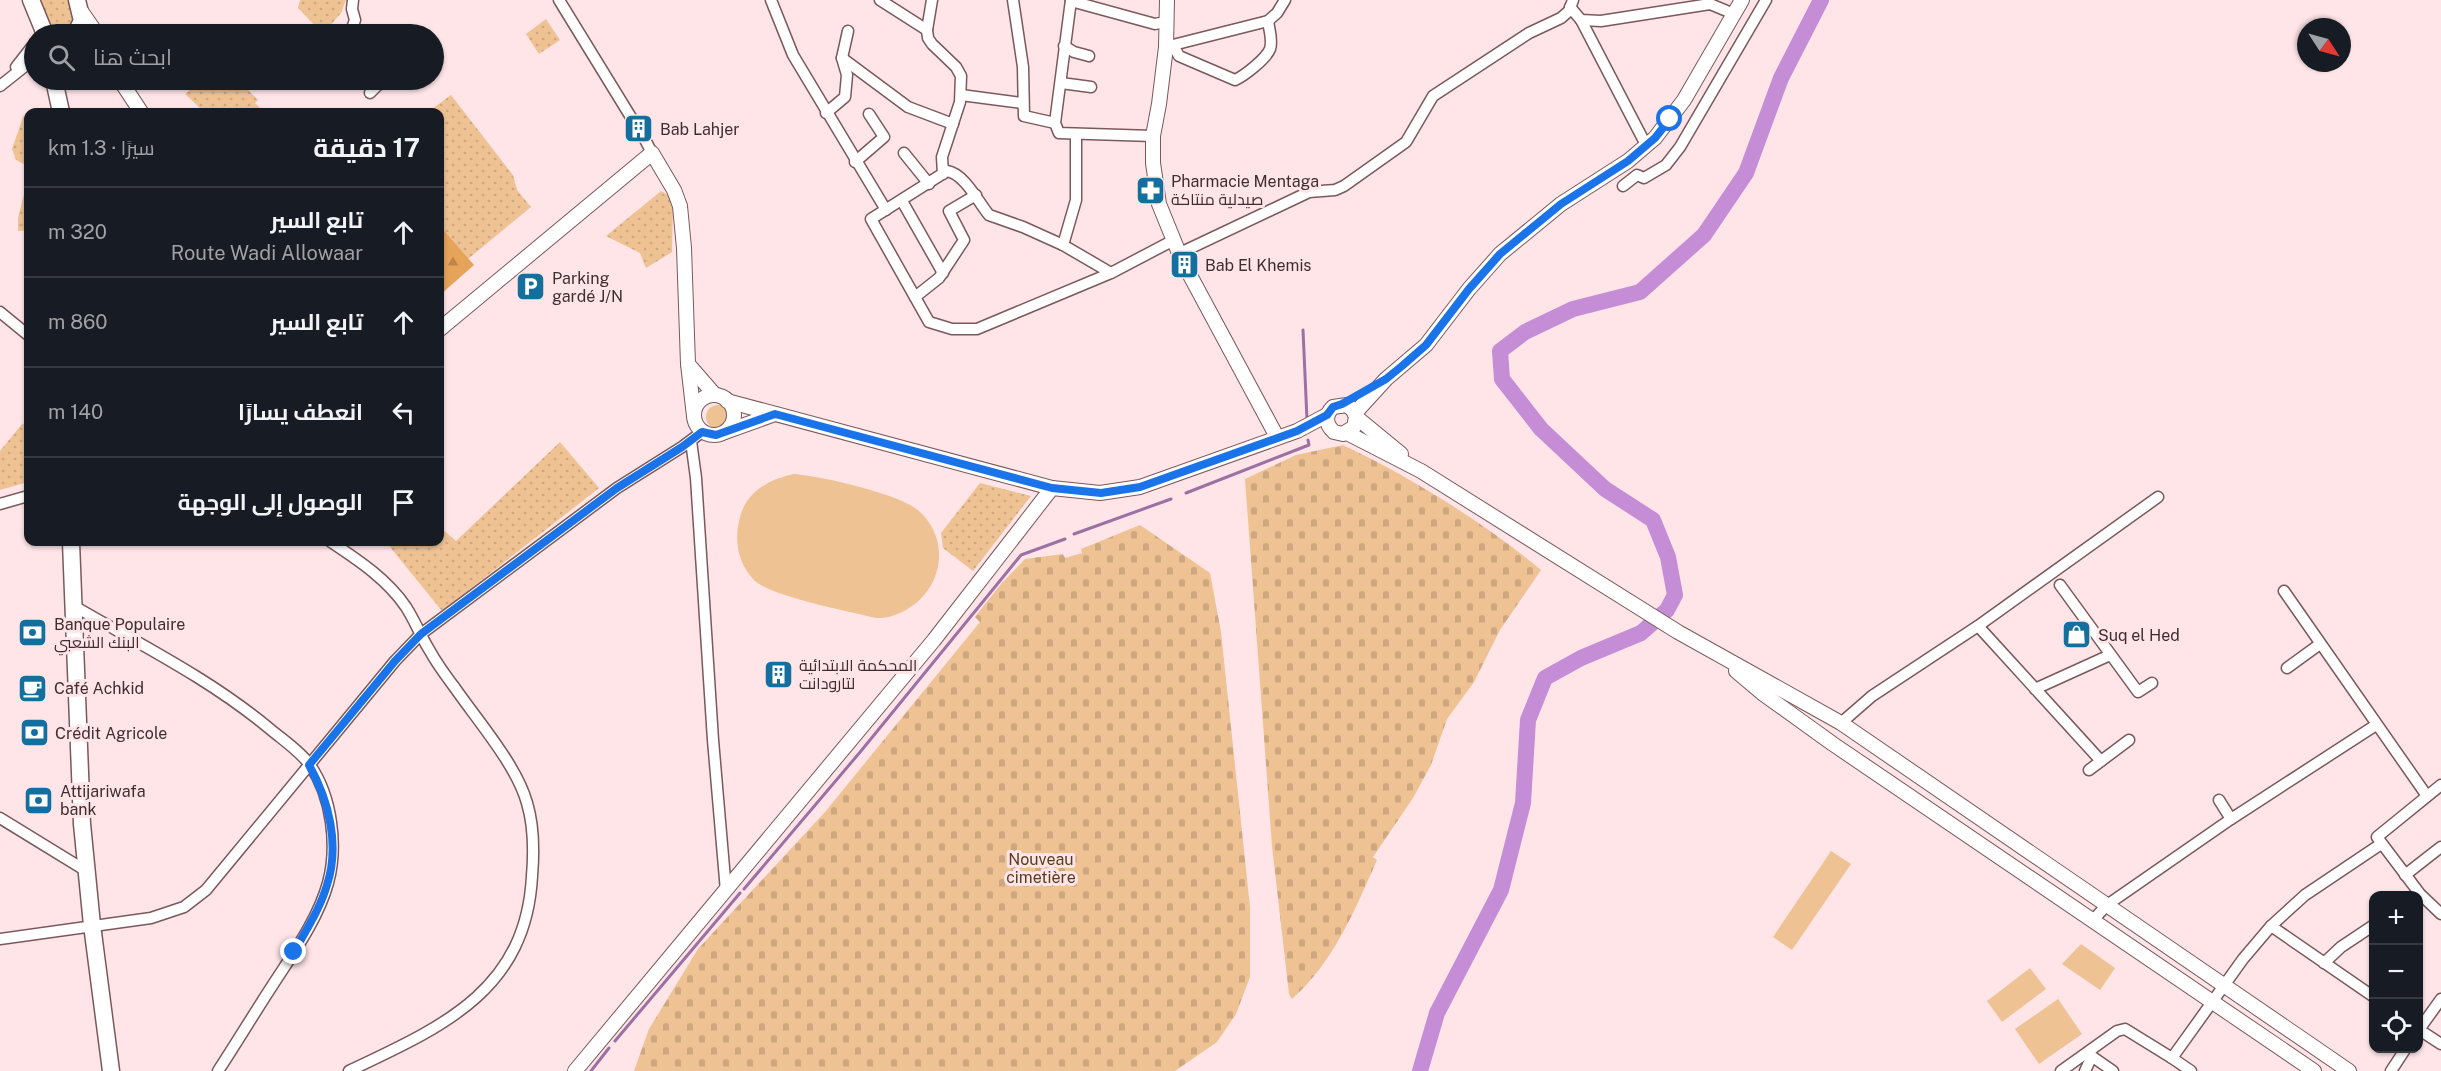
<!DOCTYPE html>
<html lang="ar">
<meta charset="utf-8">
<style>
:root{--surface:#171b24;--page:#20242c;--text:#f1f3f6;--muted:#9ea1a6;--line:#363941}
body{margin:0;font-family:"Public Sans",Cairo,sans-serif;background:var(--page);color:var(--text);direction:rtl}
.controls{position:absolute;right:18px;bottom:18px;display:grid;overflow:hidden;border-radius:12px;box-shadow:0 2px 4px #0004}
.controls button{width:54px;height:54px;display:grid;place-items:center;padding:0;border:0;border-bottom:2px solid var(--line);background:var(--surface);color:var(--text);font:30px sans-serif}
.compass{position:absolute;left:2297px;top:18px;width:54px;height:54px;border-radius:50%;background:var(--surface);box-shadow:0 2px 4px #0004;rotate:126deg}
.stop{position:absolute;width:18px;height:18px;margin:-14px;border:4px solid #1a73e8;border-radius:50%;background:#fff}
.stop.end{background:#1a73e8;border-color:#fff;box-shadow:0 2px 6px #0008}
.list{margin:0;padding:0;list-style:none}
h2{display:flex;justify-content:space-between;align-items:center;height:78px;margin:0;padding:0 24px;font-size:26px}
h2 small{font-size:20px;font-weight:400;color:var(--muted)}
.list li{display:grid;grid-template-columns:39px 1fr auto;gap:18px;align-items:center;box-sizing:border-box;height:90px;padding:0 24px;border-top:2px solid var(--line)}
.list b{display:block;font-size:22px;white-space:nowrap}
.list p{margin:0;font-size:20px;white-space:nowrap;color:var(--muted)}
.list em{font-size:20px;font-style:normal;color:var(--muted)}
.icon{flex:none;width:33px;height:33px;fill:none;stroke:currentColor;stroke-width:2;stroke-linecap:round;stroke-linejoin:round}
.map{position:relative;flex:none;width:2441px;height:1071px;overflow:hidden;direction:ltr}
.search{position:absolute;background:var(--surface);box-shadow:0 2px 4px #0004;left:24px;top:24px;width:420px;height:66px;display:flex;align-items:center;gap:15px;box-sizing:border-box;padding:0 21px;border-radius:33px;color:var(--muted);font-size:22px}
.panel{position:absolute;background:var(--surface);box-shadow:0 2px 4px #0004;left:24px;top:108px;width:420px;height:438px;border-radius:12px;direction:rtl}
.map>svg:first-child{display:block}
.grass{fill:url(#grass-dots)}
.forest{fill:url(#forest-firs)}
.cemetery{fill:url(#cemetery-stones)}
.park{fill:#efc294}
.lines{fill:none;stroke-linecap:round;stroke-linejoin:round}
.stream{stroke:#9c70a4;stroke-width:3}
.river{stroke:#c58dd6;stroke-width:16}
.minor-casing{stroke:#7b585b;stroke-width:13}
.tertiary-casing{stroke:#7b585b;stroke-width:16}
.secondary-casing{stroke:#7b585b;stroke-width:19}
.minor{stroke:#fff;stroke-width:10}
.tertiary{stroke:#fff;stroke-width:14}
.secondary{stroke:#fff;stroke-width:16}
.route{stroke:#1a73e8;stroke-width:8}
.labels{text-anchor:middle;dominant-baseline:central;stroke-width:6;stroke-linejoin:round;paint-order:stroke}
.poi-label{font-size:16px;fill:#3e2e30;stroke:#ffe5e7;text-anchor:start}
.park-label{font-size:16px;fill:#583c1d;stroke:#ffe5e7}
</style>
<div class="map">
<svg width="2441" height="1071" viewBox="0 0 2441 1071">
<defs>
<pattern id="grass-dots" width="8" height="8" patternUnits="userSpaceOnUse" patternTransform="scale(1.5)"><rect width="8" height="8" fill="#efc294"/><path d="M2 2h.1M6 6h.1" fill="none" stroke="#cea780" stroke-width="1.8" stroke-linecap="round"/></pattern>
<pattern id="forest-firs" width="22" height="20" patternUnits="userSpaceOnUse" patternTransform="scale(1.5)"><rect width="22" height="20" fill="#e6a35a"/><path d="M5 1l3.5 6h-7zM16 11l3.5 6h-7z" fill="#bc854b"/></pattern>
<pattern id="cemetery-stones" width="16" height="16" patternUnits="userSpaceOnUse" patternTransform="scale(1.5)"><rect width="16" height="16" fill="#efc294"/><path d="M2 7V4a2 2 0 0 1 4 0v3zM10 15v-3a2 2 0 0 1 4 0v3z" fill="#cea780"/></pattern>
</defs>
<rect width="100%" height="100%" fill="#ffe5e7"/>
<!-- grass -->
<g class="grass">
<path d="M41 0H75L80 12 70 32 64 34 51 27Z"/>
<path d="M300 0H346L341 13 323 34 298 8Z"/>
<path d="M546 19 560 40 539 54 526 34Z"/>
<path d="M201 80H239L258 100 255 103 264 112H204L185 94Z"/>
<path d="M451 95 513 175 517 190 531 207 468 259 440 226V112H428Z"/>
<path d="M31 109V112H28V166L16 160 12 149 23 117Z"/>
<path d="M28 178V230L18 231V218Z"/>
<path d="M661 191 670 196 673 204 672 252 646 268 640 253 606 236Z"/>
<path d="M28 423V482L0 490V451L22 424Z"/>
<path d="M560 442 599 488 442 611 386 542H440V527L456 541Z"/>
<path d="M980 483 1031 496 973 571 943 548 941 533Z"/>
</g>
<!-- forest -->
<path class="forest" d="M440 226 474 265 440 295Z"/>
<!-- cemetery -->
<g class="cemetery">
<path d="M1343 445C1412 478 1482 521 1541 570L1500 630 1474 682 1447 719 1431 765 1413 798 1373 857 1377 860C1355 910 1333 963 1292 999L1289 994 1272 846 1245 479 1296 455Z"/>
<path d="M1140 525 1210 573 1221 632 1243 841 1250 907V977L1236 1014 1217 1042 1175 1071H634L649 1029 698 949 825 812 980 622 975 617 1001 584 1025 559 1063 554 1065 558 1082 553 1081 549Z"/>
</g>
<!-- park -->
<g class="park">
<circle cx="718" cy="417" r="12"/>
<path d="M794 474C820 476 901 494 919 511 952 541 942 590 906 610 895 616 883 620 871 617 844 610 772 597 754 580 737 562 734 539 740 517 747 491 770 479 794 474Z"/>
<path d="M1831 851 1851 864 1792 950 1773 937Z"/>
<path d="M2081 944 2115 968 2100 990 2062 964Z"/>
<path d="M2030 968 2046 989 2002 1022 1987 1001Z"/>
<path d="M2058 999 2082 1034 2039 1064 2015 1029Z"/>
</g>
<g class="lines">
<!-- stream -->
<g class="stream">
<path d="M1303 330 1307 420"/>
<path d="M1186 493 1309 445 1308 440"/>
<path d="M1074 534 1171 499"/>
<path d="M744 889 861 751 1021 555 1065 539"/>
<path d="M615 1041 740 893"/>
<path d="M591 1071 609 1048"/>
</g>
<!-- river -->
<path class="river" d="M1420 1071 1437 1013 1501 890 1523 803 1528 720 1545 678 1581 658 1641 633 1667 610 1675 595 1668 557 1653 520 1605 489 1541 429 1502 379 1500 351 1525 332 1573 309 1640 292 1704 235 1746 173 1781 78 1821 0"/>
<defs>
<g id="minor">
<path d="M559 0 637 127"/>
<path d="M771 0 793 55 886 210"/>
<path d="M880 0 927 30"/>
<path d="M932 0 927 30 928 38 932 44 956 67 961 76 960 102 942 157 943 174"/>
<path d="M1013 0 1023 67 1024 116 1055 123"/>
<path d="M1071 0 1055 123 1059 133 1153 136"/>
<path d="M1071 1 1155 24 1165 22"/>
<path d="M1570 7 1581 20 1601 21 1710 4 1734 14"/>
<path d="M1581 20 1646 145"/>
<path d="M350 34 355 20 352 9 353 0"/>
<path d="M1173 45 1179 56 1235 80C1244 76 1266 59 1270 49 1273 40 1269 29 1268 21"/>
<path d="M1064 46 1074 52 1089 56"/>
<path d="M1169 46 1268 21 1277 13 1285 0"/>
<path d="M842 58 908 107 953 124"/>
<path d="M16 67 34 44"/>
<path d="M1061 83 1091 87"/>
<path d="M0 86 34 59"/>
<path d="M370 93 378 85 373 80"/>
<path d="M961 95 1022 103"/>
<path d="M826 113 845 97 847 75 842 58 848 31"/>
<path d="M640 130 652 153"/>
<path d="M904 153 929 184"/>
<path d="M855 162 884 137 869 114"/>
<path d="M1623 186 1637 175 1644 178 1666 165 1680 147 1766 0"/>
<path d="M902 201 943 273"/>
<path d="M1063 245 1076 200V134"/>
<path d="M1178 254 1309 192 1335 190 1344 186 1406 142 1433 96 1529 33 1561 18 1569 11 1573 0"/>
<path d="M1111 273 977 329H952L929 322 871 219 947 171C965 174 978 202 989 215L1023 227 1063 245 1111 273 1172 241"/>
<path d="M915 297 939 278 964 240 949 211 976 195"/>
<path d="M0 312 28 335"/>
<path d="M691 441 696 478 713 740 726 891"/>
<path d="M0 504 28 496"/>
<path d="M331 542C358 560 387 579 406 607 415 621 421 637 430 651 437 664 446 676 455 688 478 721 517 766 527 803 534 826 534 852 532 876 526 991 442 1027 349 1071"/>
<path d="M2060 585 2138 692 2152 683"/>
<path d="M2284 591 2427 796"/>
<path d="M74 606C141 645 210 679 270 729 283 740 300 751 310 765 332 797 338 846 328 883 318 919 294 952 274 983 255 1012 237 1042 218 1071"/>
<path d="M1978 626 2101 761"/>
<path d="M2287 668 2320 644"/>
<path d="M2035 689 2110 655"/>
<path d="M1841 723 1872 696 1978 626 2158 497"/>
<path d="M2089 770 2129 740"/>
<path d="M2441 785 2377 837 2420 894 2441 914"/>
<path d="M2219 800 2231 819"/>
<path d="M0 818 88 872"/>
<path d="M2405 875 2441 847"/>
<path d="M2092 921 2107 905 2231 819 2376 725"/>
<path d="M2271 926 2374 997"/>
<path d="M0 939 151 918 184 907 206 890 395 661 421 634 617 488 682 447 702 432"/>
<path d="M2324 963 2341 947 2374 925"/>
<path d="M2418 1029 2441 1044"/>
<path d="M2418 1031 2441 999"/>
<path d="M2087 1053 2113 1071"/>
<path d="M2172 1058 2191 1071"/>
<path d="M2061 1071 2117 1031 2125 1029 2172 1058 2243 959 2271 926 2305 895 2381 844"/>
<path d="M2085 1071 2092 1056"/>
<path d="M2391 1071 2406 1048"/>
</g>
<g id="tertiary">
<path d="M1167 0 1166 47 1159 104 1153 136V163L1159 204 1183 263"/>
<path d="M81 11 97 34"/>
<path d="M120 80 141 112"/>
<path d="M1185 266 1277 437"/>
<path d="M440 329 652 153 674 190 680 206 684 248 688 364 694 416"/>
<path d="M688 364 715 395"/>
<circle cx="714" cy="415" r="20"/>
<path d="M727 401 1052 488 1100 493 1140 487 1297 431 1327 415"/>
<path d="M1355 413 1386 379 1426 345 1469 289 1500 254 1561 204 1628 161 1655 138 1684 100 1742 0"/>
<path d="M1356 417 1354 427 1343 434 1334 432C1325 424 1325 415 1333 407L1347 405 1353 410 1356 417 1401 454"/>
<path d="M725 432 775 414"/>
<path d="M1347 433 1421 471 1678 632 1841 723 2349 1071"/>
<path d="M1736 671 1762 693 1833 744 2314 1071"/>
<path d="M575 1071 934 640 1052 488"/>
</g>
<g id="secondary">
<path d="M31 0 45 34"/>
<path d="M75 34 82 21 77 0"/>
<path d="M54 80 61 112"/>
<path d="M71 542 82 824 92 925 111 1071"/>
</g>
</defs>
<!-- minor casing -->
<use href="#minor" class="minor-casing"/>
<!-- tertiary casing -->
<use href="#tertiary" class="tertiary-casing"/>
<!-- secondary casing -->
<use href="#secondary" class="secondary-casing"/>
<!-- minor -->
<use href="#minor" class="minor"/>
<!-- tertiary -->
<use href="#tertiary" class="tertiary"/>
<!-- secondary -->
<use href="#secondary" class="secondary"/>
</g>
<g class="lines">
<!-- route -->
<path class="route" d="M294 952C306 930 320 909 327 885 340 845 329 801 309 765L395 661 421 634 617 488 682 447 702 432 716 435 775 414 1052 488 1101 493 1140 487 1297 431 1327 415 1333 407 1342 404 1386 379 1402 366 1426 345 1469 289 1500 254 1561 204 1628 161 1655 138 1670 119"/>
</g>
<!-- icons -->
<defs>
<symbol id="building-square" viewBox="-11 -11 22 22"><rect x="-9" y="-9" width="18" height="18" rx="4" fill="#13709e" stroke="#ffe5e7"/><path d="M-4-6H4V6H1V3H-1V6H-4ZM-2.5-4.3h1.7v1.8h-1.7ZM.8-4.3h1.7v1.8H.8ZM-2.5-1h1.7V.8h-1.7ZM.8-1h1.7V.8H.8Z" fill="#fff"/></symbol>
<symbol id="pharmacy-square" viewBox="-11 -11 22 22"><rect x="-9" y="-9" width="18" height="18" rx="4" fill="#13709e" stroke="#ffe5e7"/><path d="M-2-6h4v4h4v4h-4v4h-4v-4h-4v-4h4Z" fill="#fff"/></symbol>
<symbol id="parking-square" viewBox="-11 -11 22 22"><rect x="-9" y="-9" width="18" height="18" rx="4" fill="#13709e" stroke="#ffe5e7"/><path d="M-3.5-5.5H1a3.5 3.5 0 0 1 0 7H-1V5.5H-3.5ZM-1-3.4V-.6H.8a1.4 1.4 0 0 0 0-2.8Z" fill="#fff"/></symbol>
<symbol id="bank-square" viewBox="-11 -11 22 22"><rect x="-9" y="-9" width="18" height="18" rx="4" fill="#13709e" stroke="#ffe5e7"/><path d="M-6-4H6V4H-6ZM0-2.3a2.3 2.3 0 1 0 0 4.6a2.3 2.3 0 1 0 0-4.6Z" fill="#fff"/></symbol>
<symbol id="shop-square" viewBox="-11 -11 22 22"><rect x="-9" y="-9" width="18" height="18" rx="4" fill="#13709e" stroke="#ffe5e7"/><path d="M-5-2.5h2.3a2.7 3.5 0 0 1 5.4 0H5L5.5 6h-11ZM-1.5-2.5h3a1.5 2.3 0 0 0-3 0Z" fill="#fff"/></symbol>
<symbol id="cafe-square" viewBox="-11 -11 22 22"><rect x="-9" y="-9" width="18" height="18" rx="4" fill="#13709e" stroke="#ffe5e7"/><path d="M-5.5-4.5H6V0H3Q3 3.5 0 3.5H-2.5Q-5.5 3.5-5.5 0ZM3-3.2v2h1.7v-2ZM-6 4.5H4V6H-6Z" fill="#fff"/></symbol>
</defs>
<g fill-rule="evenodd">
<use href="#building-square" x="622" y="112" width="33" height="33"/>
<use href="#pharmacy-square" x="1134" y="174" width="33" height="33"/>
<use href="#building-square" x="1168" y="248" width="33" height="33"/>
<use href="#parking-square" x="514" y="270" width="33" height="33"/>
<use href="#bank-square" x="16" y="616" width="33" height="33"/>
<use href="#shop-square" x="2060" y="618" width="33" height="33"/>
<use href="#building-square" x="762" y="658" width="33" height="33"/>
<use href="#cafe-square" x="16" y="672" width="33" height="33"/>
<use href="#bank-square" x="18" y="716" width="33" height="33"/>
<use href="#bank-square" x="22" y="784" width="33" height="33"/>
</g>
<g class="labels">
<!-- poi labels -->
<g class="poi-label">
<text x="660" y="129">Bab Lahjer</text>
<text x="1171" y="181">Pharmacie Mentaga<tspan x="1171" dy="18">صيدلية منتاكة</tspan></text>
<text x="1205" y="265">Bab El Khemis</text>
<text x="552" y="278">Parking<tspan x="552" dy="18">gardé J/N</tspan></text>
<text x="54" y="624">Banque Populaire<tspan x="54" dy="18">البنك الشعبي</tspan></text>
<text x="2098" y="635">Suq el Hed</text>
<text x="799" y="665">المحكمة الابتدائية<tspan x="799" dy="18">لتارودانت</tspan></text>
<text x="54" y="688">Café Achkid</text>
<text x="55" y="733">Crédit Agricole</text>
<text x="60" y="791">Attijariwafa<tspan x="60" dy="18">bank</tspan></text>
</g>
<!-- park labels -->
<g class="park-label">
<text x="1041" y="859">Nouveau<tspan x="1041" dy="18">cimetière</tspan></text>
</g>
</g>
</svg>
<div class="controls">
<button>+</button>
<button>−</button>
<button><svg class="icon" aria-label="locate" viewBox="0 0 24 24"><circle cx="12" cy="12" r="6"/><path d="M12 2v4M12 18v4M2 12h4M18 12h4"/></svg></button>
</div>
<svg class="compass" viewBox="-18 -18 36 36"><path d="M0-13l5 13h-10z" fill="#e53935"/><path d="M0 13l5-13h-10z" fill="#9ea1a6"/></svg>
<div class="stop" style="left:1670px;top:119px"></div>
<div class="stop end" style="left:294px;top:952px"></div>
<div class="search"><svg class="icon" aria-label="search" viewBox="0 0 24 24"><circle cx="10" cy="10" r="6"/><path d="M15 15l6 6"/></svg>ابحث هنا</div>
<section class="panel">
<h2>17 دقيقة<small>سيرًا · 1.3 km</small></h2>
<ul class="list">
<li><svg class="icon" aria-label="ahead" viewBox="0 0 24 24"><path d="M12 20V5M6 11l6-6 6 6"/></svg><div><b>تابع السير</b><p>Route Wadi Allowaar</p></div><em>320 m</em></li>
<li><svg class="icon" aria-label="ahead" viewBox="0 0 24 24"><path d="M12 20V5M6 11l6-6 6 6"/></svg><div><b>تابع السير</b></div><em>860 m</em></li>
<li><svg class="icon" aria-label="left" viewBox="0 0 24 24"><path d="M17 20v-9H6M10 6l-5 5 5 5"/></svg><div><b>انعطف يسارًا</b></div><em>140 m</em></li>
<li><svg class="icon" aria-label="arrive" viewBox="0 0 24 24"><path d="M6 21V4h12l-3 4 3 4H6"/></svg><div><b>الوصول إلى الوجهة</b></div></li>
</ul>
</section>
</div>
